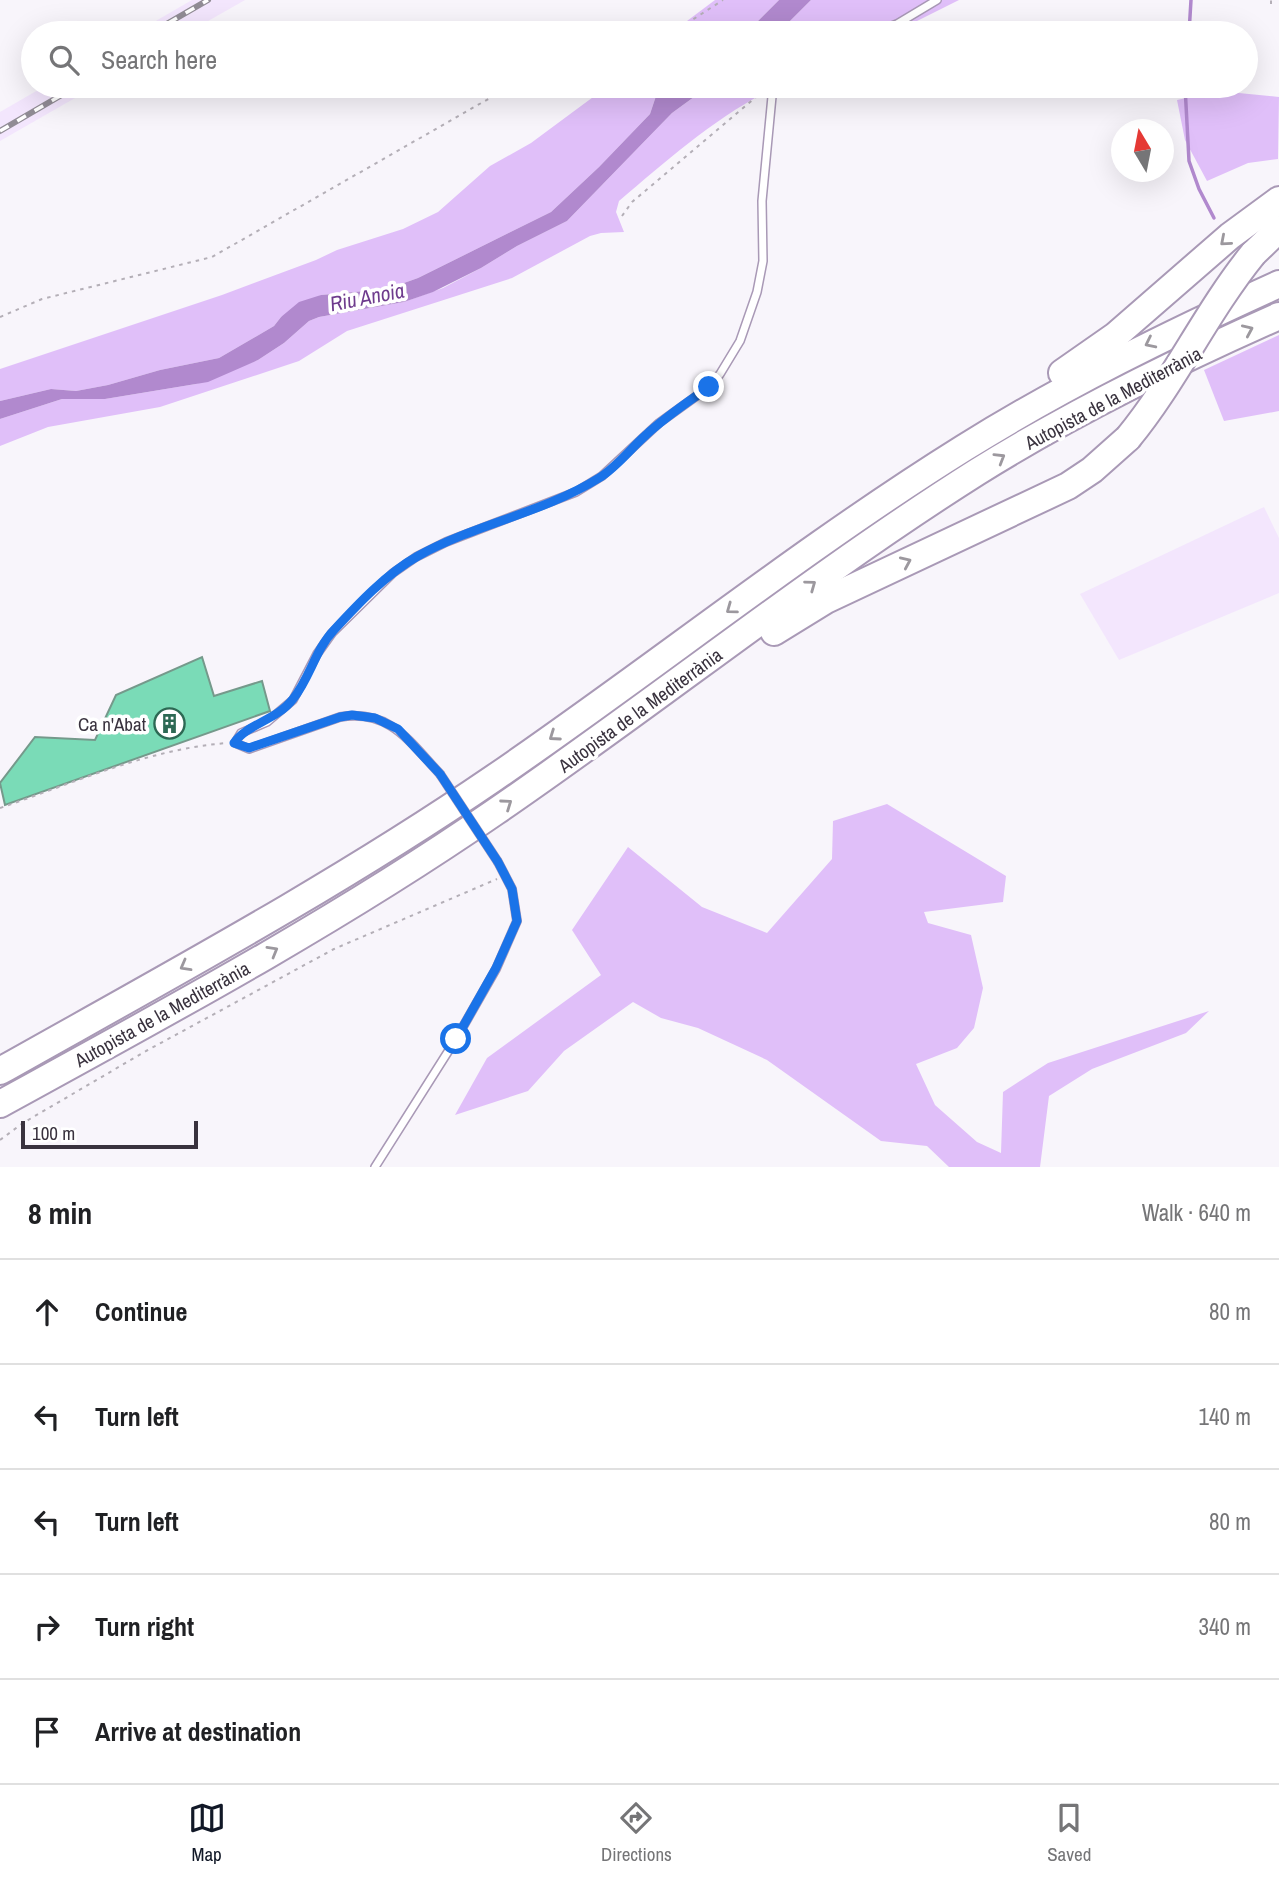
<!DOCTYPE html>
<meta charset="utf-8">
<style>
:root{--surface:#fff;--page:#f6f6f6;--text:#202124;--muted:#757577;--line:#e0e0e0;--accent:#111827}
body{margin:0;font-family:"Archivo Narrow",sans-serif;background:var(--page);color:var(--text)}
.compass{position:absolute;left:1111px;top:119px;width:63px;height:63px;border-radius:50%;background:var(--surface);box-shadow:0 7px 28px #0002;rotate:350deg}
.scale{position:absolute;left:21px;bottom:18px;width:177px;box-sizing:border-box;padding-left:7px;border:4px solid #39323e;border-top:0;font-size:19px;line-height:24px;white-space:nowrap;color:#39323e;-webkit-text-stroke:5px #fff;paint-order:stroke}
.stop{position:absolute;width:21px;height:21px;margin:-16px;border:5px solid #1a73e8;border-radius:50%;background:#fff}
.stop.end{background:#1a73e8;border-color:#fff;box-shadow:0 2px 7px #0008}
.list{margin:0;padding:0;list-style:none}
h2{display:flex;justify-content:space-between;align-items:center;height:91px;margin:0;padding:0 28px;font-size:30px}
h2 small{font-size:23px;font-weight:400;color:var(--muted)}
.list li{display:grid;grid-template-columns:46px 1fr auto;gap:21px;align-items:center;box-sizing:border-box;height:105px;padding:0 28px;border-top:2px solid var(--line)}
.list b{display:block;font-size:26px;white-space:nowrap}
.list em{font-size:23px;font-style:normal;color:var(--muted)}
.icon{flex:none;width:38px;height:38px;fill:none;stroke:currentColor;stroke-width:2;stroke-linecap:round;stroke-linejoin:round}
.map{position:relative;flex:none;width:1279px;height:1167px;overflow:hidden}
.search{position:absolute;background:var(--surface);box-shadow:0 7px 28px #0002;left:21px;right:21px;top:21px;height:77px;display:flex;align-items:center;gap:18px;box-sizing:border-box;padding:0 24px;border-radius:38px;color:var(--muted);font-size:26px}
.sheet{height:616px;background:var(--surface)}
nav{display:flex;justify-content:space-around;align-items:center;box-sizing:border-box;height:98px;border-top:2px solid var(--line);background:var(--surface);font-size:19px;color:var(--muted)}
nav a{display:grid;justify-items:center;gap:4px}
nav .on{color:var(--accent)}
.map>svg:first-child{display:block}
.built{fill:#f3e6fd}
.green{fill:#e0bff9}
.water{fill:#b189ce}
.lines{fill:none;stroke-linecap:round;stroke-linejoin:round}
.stream{stroke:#b189ce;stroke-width:3.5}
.building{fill:#7adbb7;stroke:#75998b;stroke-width:2}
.service-casing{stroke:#a999b6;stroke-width:10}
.motorway-casing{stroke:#a999b6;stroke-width:30}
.path{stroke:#b4afb7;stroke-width:2;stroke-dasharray:3.5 5;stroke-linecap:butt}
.service{stroke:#fff;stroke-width:7}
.motorway{stroke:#fff;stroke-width:26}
.rail-casing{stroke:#918c95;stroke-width:6}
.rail{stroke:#fff;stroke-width:3.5;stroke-dasharray:10;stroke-linecap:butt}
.service-bridge-casing{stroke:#a999b6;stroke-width:10;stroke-linecap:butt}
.motorway-bridge-casing{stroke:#a999b6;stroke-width:30;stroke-linecap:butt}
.service-bridge{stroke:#fff;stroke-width:7}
.motorway-bridge{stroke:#fff;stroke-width:26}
.oneway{stroke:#9c989e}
.route{stroke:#1a73e8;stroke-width:9}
.labels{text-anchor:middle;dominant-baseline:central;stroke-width:7;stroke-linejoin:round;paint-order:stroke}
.street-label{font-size:19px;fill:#39323e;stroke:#fff}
.poi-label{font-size:19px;fill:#39323e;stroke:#fff;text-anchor:end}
.water-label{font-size:21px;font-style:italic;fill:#6e3b8d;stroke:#fff}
</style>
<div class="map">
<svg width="1279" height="1167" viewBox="0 0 1279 1167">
<rect width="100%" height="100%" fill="#f8f5fb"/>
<!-- built -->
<g class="built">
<path d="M192 0H245L187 33H135Z"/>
<path d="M45 86H96L0 141V112Z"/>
<path d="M1264 507 1279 538V593L1119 660 1080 594Z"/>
</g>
<!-- green -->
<g class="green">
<path d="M715 0H779L746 33H671Z"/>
<path d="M811 0H959L893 33H778Z"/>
<path d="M608 86H663L657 93 650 114 599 167 551 212 418 278 387 289 321 295 281 317 274 326 219 358 160 370 108 385 76 391 51 389 0 401V369L222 295 316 260 337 250 403 229 438 212 490 166 531 143Z"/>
<path d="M709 86H779C720 113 669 159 619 201L616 212 624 232 601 233 590 236 512 278 347 331 299 361 160 407 48 427 0 446V419L62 399H105L196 384 258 360 284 343 309 321 319 317 404 302 443 288 481 268 517 246 567 221 672 113Z"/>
<path d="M1218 91 1279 97 1278 159 1248 163 1207 181 1185 140 1177 100Z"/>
<path d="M1279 335V411L1224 421 1204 370Z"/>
<path d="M887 804 1006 876 1003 902 924 912 928 923 971 935 983 988 974 1028 957 1048 916 1064 935 1105 977 1142 1001 1153 1003 1092 1048 1063 1209 1011 1186 1033 1092 1069 1049 1096 1040 1167H949L927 1146 881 1141 767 1060 698 1028 661 1018 633 1002 564 1051 528 1091 455 1115 487 1058 601 975 572 930 628 847 702 907 767 933 832 859 833 821Z"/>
</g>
<!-- water -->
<g class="water">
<path d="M779 0H811L778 33H746Z"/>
<path d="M663 86H709L672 113 567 221 517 246 481 268 433 292 404 302 319 317 309 321 284 343 258 360 208 382 105 399H62L0 419V401L51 389 76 391 108 385 160 370 219 358 274 326 281 317 299 302 321 295 387 289 418 278 551 212 599 167 650 114 657 93Z"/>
</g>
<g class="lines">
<!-- stream -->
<g class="stream">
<path d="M1189 33 1191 0"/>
<path d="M1185 86 1189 161 1199 189 1214 218"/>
</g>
</g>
<!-- building -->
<path class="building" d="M202 657 214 696 262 681 270 711 5 805 0 783 35 737 95 740 116 695Z"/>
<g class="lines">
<defs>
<g id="service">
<path d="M875 33 897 24 937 0"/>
<path d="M440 774C409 741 390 709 340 717L249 749 235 743 241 733 267 722 293 700 317 654 332 633 393 573 416 557 446 542 576 492 602 476 659 423 709 387 720 374 740 341 757 292 763 261 762 201 773 86"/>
<path d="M375 1167 456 1039 496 969 517 921 512 889 498 862"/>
</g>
<g id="motorway">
<path d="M1253 254 1279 229"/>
<path d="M1062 373 1115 336 1230 236 1279 200"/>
<path d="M774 632 826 600 1068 486 1092 470 1128 438"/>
<path d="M0 1071C167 977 336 886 494 778 652 670 802 549 964 448 1065 385 1171 333 1279 284"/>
<path d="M0 1104C168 1012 337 921 495 812 657 701 811 577 977 472 1073 412 1175 362 1279 316"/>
</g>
</defs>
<!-- service casing -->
<use href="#service" class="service-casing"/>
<!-- motorway casing -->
<use href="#motorway" class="motorway-casing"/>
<!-- path -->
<g class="path">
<path d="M1271 4V0"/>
<path d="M672 33 723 0"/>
<path d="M622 216 632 202 762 92"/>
<path d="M0 317 42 299 212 257 511 86"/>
<path d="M0 808C74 783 148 749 227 743"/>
<path d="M0 1140 23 1123 146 1051 334 949 497 879"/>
</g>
<!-- service -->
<use href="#service" class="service"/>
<!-- motorway -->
<use href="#motorway" class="motorway"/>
<defs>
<g id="rail">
<path d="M151 33 208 0"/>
<path d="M0 131 77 86"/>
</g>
</defs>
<!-- rail casing -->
<use href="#rail" class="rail-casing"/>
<!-- rail -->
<use href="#rail" class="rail"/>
<defs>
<path id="service-bridge" d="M440 774 498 862"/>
<path id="motorway-bridge" d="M1128 438C1175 381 1206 312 1253 254"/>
</defs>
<!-- service-bridge casing -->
<use href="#service-bridge" class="service-bridge-casing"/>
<!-- motorway-bridge casing -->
<use href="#motorway-bridge" class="motorway-bridge-casing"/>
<!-- service-bridge -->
<use href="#service-bridge" class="service-bridge"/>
<!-- motorway-bridge -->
<use href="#motorway-bridge" class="motorway-bridge"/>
</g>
<!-- one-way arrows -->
<defs><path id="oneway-chevron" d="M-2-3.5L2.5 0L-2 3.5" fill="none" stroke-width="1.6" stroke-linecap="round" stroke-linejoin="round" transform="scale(1.75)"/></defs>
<g class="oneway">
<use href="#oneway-chevron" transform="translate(1225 241) rotate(139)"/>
<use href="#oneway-chevron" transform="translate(1248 330) rotate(-24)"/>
<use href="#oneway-chevron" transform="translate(1150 343) rotate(154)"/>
<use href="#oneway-chevron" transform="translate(1000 458) rotate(-31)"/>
<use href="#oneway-chevron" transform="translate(906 562) rotate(-24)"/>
<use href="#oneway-chevron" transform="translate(811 585) rotate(-36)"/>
<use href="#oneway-chevron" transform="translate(731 609) rotate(144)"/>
<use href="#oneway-chevron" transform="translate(554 736) rotate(145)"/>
<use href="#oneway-chevron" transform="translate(507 804) rotate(-35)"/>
<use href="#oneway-chevron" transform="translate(273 951) rotate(-30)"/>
<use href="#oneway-chevron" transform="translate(185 966) rotate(151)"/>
</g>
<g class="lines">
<!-- route -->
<path class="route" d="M456 1039 496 968 517 921 512 889 498 862 440 774 398 729 375 718 352 715 340 717 249 748 234 743C247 724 277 720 293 699 310 678 315 650 334 630 358 604 386 574 418 556 475 524 543 513 599 478 617 467 630 449 646 435 665 417 688 402 709 387"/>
</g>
<!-- icons -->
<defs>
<symbol id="building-ring" viewBox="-11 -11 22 22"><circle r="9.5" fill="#fff" stroke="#2d6954" stroke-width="1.5"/><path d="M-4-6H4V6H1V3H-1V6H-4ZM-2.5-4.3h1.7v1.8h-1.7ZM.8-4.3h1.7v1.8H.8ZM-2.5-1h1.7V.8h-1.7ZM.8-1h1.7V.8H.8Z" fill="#2d6954"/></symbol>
</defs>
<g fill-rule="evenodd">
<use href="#building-ring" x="152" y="706" width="35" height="35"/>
</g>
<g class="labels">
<!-- street labels -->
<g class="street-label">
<text transform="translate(1113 398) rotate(-28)">Autopista de la Mediterrània</text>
<text transform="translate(640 710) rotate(-36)">Autopista de la Mediterrània</text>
<text transform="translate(162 1014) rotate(-29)">Autopista de la Mediterrània</text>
</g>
<!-- poi labels -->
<g class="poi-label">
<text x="146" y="724">Ca n'Abat</text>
</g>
<!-- water labels -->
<g class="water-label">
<text transform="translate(367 297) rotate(-11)">Riu Anoia</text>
</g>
</g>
</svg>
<svg class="compass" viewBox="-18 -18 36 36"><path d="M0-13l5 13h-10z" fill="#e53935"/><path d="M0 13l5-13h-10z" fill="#757577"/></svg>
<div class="scale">100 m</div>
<div class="stop" style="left:456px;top:1039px"></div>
<div class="stop end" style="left:709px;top:387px"></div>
<div class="search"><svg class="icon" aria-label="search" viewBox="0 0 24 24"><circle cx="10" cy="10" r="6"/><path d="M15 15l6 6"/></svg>Search here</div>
</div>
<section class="sheet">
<h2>8 min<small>Walk · 640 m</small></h2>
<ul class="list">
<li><svg class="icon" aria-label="ahead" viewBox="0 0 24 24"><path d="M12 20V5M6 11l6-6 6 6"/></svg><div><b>Continue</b></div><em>80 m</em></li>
<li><svg class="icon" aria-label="left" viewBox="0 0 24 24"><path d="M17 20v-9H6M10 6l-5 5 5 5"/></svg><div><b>Turn left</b></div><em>140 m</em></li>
<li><svg class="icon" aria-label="left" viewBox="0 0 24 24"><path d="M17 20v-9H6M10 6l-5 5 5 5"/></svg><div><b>Turn left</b></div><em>80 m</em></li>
<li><svg class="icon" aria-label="right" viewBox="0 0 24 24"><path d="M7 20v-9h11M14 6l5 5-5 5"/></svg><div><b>Turn right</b></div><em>340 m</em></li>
<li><svg class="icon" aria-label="arrive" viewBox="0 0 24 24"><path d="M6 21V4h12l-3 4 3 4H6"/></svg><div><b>Arrive at destination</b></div></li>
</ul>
</section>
<nav>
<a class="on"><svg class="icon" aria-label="map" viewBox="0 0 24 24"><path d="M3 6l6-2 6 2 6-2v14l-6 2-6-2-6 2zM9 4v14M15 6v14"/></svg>Map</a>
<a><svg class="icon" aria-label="directions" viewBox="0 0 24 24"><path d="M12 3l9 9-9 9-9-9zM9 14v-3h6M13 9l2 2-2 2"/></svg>Directions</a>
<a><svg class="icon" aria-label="saved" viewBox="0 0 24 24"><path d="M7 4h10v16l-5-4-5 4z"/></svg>Saved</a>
</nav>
